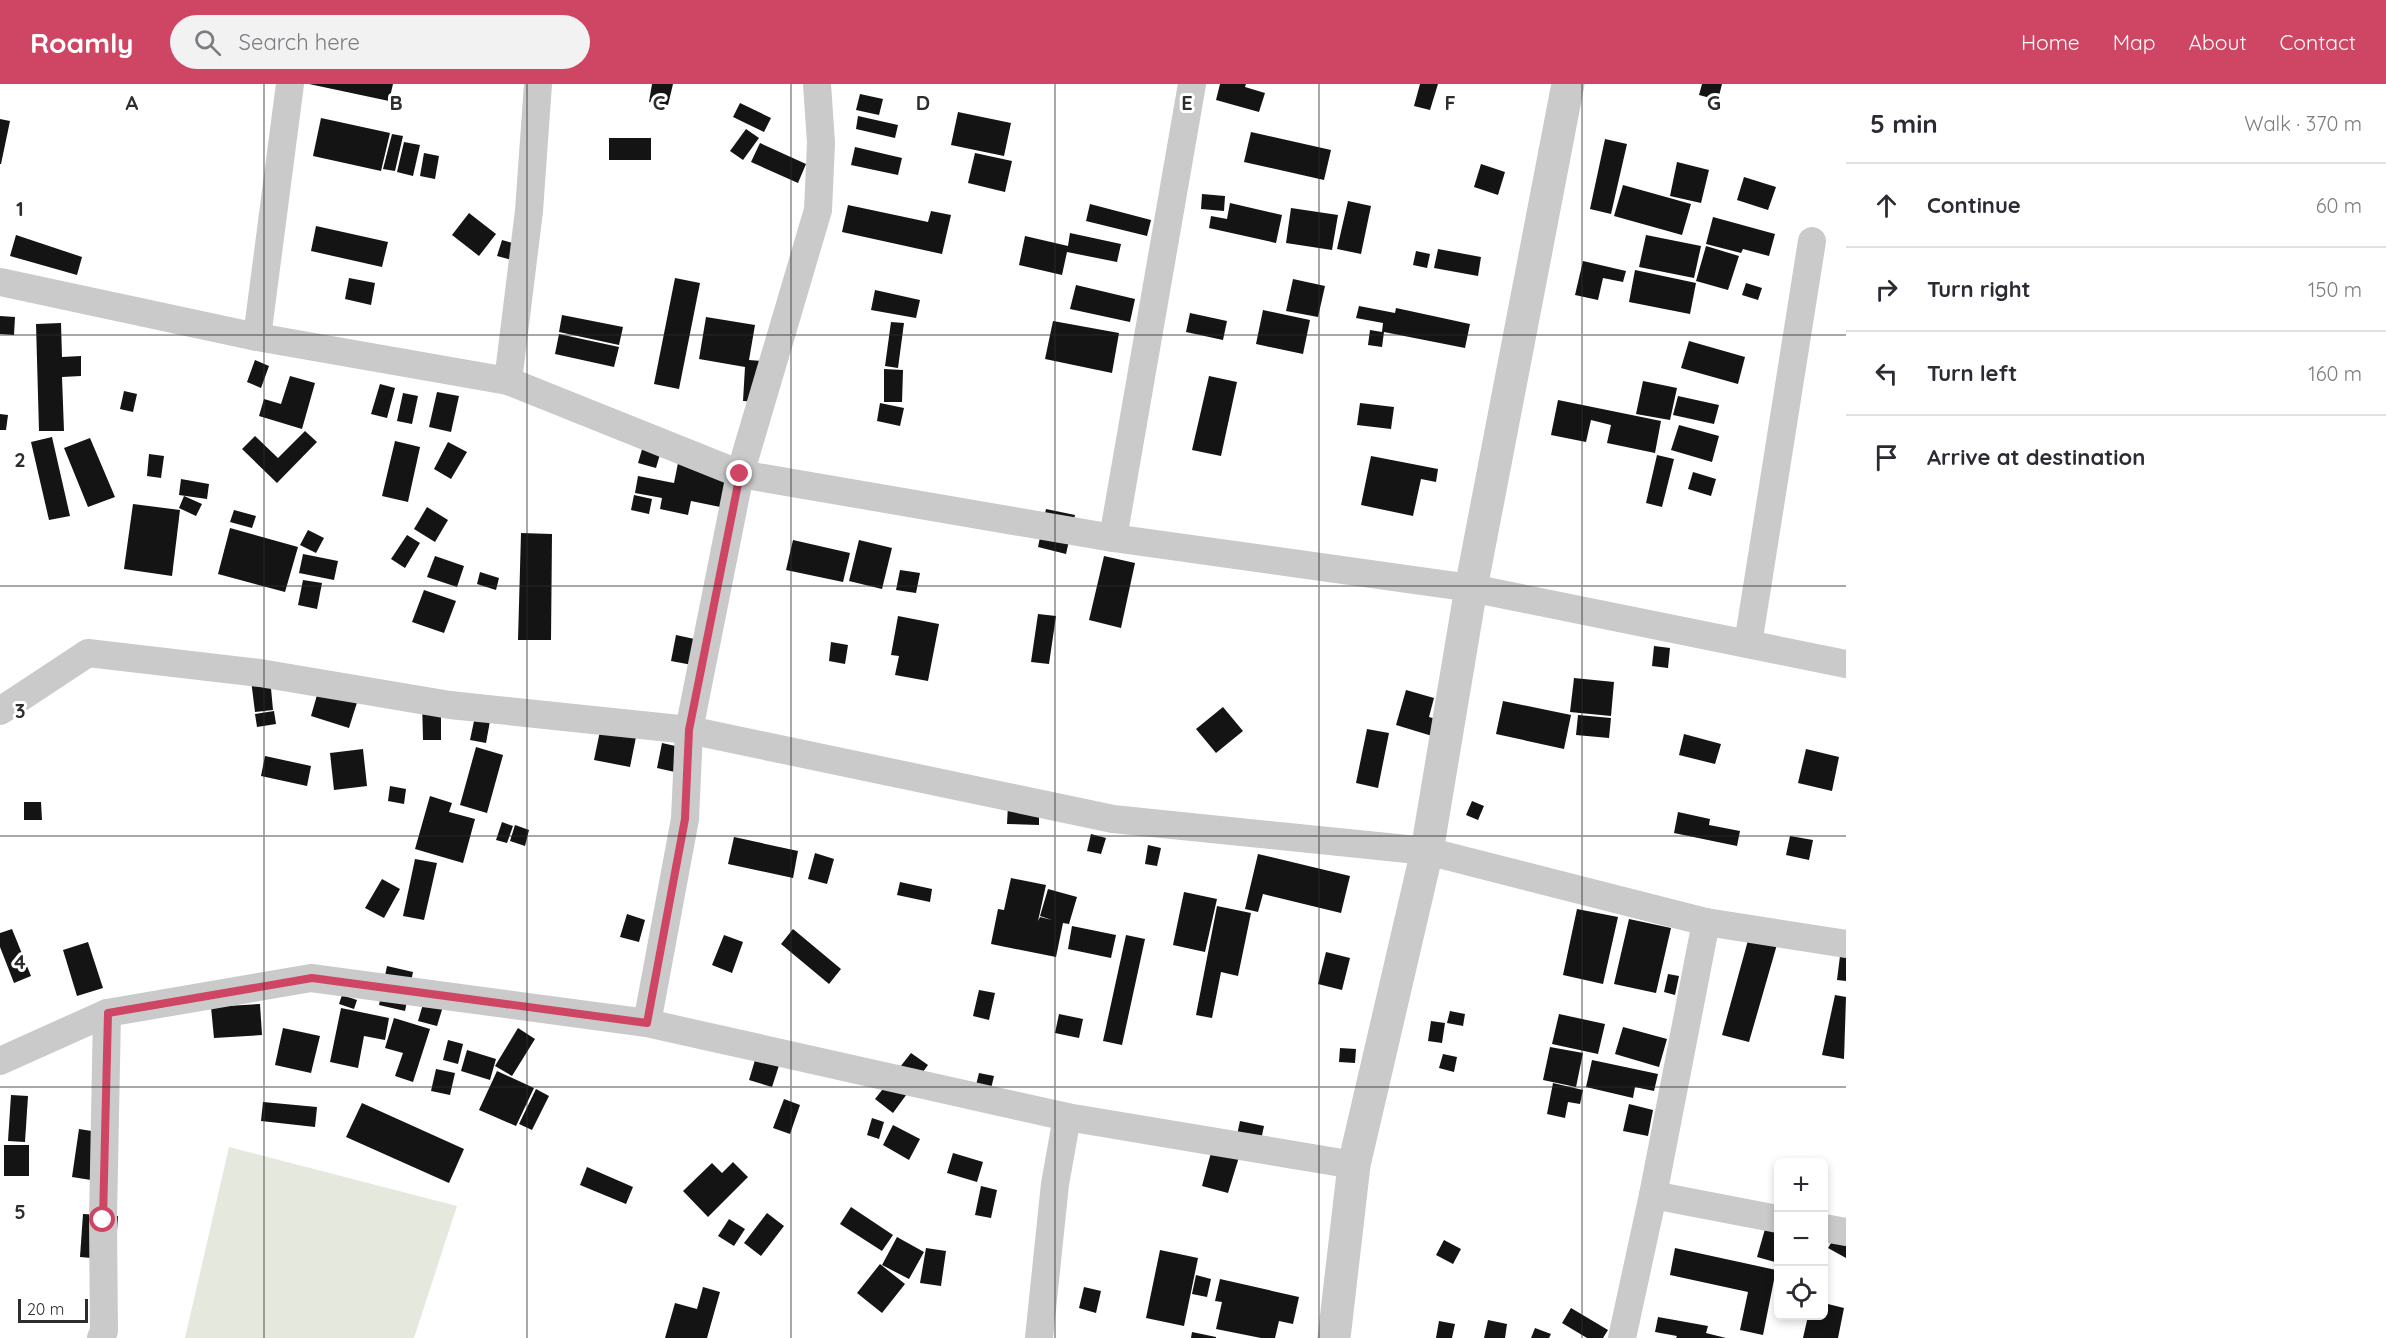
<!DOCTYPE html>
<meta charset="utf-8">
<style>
:root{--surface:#fff;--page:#f2f2f3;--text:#2b2b33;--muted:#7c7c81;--line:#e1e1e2;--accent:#cf4564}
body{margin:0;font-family:Quicksand,sans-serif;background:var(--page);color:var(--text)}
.controls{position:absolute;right:18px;bottom:18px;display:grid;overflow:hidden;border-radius:9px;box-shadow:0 3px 9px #0003}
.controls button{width:54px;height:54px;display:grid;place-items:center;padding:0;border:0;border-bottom:2px solid var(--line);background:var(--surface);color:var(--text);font:30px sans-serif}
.scale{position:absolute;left:18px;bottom:15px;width:70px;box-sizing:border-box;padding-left:6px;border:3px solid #2d2d2d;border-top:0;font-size:16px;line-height:21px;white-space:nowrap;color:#2d2d2d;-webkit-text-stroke:4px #fff;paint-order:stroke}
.stop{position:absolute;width:18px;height:18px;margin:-14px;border:4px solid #cf4564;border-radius:50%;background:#fff}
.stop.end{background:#cf4564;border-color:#fff;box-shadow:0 2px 6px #0008}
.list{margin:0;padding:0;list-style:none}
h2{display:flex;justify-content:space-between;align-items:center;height:78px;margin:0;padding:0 24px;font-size:26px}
h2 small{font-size:20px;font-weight:400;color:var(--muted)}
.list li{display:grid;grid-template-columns:39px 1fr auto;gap:18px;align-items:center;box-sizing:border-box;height:84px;padding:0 24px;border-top:2px solid var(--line)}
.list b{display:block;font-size:22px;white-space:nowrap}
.list em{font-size:20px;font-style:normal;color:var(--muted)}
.icon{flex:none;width:33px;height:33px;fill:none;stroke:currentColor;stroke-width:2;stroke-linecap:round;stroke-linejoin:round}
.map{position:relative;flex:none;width:1846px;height:1254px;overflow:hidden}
header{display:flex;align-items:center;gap:36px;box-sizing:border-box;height:84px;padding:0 30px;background:var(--accent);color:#fff}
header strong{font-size:28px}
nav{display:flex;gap:33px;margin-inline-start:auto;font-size:21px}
.search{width:420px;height:54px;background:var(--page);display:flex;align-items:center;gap:15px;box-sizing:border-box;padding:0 21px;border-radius:33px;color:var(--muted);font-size:22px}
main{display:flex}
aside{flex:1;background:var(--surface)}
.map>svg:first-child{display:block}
.green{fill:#e5e9dd}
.building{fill:#141414}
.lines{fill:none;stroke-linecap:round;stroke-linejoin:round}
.minor{stroke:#cacaca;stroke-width:28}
.tertiary{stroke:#cacaca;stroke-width:33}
.route{stroke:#cf4564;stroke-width:8}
.grid{fill:none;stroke:#2d2d2d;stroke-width:1.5;stroke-opacity:0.55}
.grid-label{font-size:20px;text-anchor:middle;font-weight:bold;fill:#2d2d2d;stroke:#fff;stroke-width:6;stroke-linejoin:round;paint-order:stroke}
</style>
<header>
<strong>Roamly</strong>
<div class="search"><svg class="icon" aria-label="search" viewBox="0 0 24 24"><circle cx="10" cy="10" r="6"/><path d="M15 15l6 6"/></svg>Search here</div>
<nav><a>Home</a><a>Map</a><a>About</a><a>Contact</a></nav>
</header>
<main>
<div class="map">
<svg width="1846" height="1254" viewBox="0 0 1846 1254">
<rect width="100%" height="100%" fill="#fff"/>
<!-- green -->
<path class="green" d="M229 1063 457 1122 414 1254H185Z"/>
<!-- building -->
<g class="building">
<path d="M309 0H393L389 17Z"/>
<path d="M652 0H673L668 21 649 18Z"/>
<path d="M1220 0H1246L1245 3 1265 9 1259 28 1216 16Z"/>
<path d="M1420 0H1438L1430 26 1414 22Z"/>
<path d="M1702 0H1722L1718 16 1699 11Z"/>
<path d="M860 10 883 15 879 31 856 26Z"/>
<path d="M740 19 771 34 764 48 733 33Z"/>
<path d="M958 28 1011 39 1004 72 951 61Z"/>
<path d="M858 32 898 41 895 54 856 45Z"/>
<path d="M321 34 390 49 381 87 313 72Z"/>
<path d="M0 35 10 37 1 80H0Z"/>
<path d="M746 45 759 54 743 76 730 67Z"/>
<path d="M1251 48 1331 66 1324 96 1244 78Z"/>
<path d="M392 50 403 52 395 87 383 85Z"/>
<rect x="609" y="54" width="42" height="22"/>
<path d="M1605 55 1627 60 1611 130 1590 125Z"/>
<path d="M404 58 420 61 413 92 397 88Z"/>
<path d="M760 59 806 80 798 99 751 78Z"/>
<path d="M855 63 902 74 898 91 851 81Z"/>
<path d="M424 69 439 72 435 95 420 92Z"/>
<path d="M975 69 1012 77 1005 108 968 99Z"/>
<path d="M1677 78 1709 86 1701 119 1670 112Z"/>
<path d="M1481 80 1505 88 1498 111 1474 103Z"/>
<path d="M1744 93 1776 103 1768 126 1737 116Z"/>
<path d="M1623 101 1691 120 1682 151 1614 132Z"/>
<path d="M1202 110 1225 112 1224 127 1201 125Z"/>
<path d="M1348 117 1371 122 1361 170 1337 165Z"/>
<path d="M1230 119 1282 131 1276 159 1209 144 1211 132 1227 135Z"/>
<path d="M1090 120 1151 136 1147 152 1086 137Z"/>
<path d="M848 121 928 138 931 127 951 131 942 170 842 148Z"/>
<path d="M1291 124 1338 131 1332 166 1286 159Z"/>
<path d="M469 129 496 150 479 172 452 151Z"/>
<path d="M1713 133 1775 150 1769 172 1743 165 1741 169 1706 160Z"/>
<path d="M316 142 388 158 382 183 311 167Z"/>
<path d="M1070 149 1121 160 1117 178 1067 168 1062 191 1019 181 1025 152 1068 162Z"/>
<path d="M16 151 82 173 77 191 10 172Z"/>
<path d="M1646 151 1701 162 1694 194 1639 183Z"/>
<path d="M502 156 520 161 515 177 497 172Z"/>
<path d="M1706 162 1739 172 1728 206 1696 197Z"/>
<path d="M1438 165 1481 173 1478 192 1434 184Z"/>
<path d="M1416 167 1430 170 1427 184 1413 181Z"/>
<path d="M1583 177 1626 187 1623 198 1603 194 1598 216 1575 211Z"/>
<path d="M1635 186 1696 199 1690 230 1629 218Z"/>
<path d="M349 194 375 199 371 221 345 215Z"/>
<path d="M675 194 700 199 679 305 654 300Z"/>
<path d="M1293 195 1325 202 1318 233 1286 227Z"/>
<path d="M1746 199 1762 204 1758 216 1742 211Z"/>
<path d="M1076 201 1135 215 1130 238 1070 225Z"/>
<path d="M875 206 920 216 916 234 871 226Z"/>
<path d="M1359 222 1395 229 1396 224 1470 240 1465 264 1384 248 1382 263 1368 261 1370 246 1382 248 1383 239 1356 234Z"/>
<path d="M1263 226 1310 236 1303 270 1256 260Z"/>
<path d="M1190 229 1227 237 1223 256 1186 248Z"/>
<path d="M562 231 623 243 619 261 559 248Z"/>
<path d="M0 232 15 233 14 251 0 250Z"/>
<path d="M706 233 755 241 749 276 762 277 760 318 743 317 745 283 699 275Z"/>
<path d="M1053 237 1119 249 1112 289 1045 275Z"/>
<path d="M891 238 904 239 898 284 885 282Z"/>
<path d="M61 239 62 273 81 272V292L62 293 64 347H39L36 240Z"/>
<path d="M559 250 619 263 614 283 555 270Z"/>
<path d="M1689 257 1745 273 1738 300 1681 284Z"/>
<path d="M255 276 269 282 261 304 247 298Z"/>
<path d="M884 285 903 286 902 318H884Z"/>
<path d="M290 292 315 299 302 345 259 332 264 315 281 320Z"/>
<path d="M1209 292 1237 298 1221 372 1192 366Z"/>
<path d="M1643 297 1677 304 1670 336 1636 330Z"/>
<path d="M380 300 395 304 387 334 371 330Z"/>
<path d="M124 307 137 310 133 328 120 325Z"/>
<path d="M437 308 459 312 451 348 429 343Z"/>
<path d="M403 309 418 312 412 340 397 337Z"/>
<path d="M1678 312 1719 321 1714 340 1673 331Z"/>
<path d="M1558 316 1661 337 1655 369 1607 359 1611 341 1591 336 1586 358 1551 351Z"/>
<path d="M880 319 904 324 900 342 877 337Z"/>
<path d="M1360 319 1394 323 1391 345 1357 341Z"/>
<path d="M0 330 8 331 6 346H0Z"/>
<path d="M1679 341 1719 352 1712 378 1671 366Z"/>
<path d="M305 347 317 358 277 399 242 365 255 352 278 374Z"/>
<path d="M52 353 70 432 49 436 31 358Z"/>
<path d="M90 354 115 413 88 423 64 364Z"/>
<path d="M395 357 420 363 408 418 382 412Z"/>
<path d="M448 358 467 368 451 395 434 385Z"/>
<path d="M682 359 736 395 730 425 691 417 688 431 660 425 662 414 635 409 638 392 674 399Z"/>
<path d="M643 362 661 367 656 384 638 379Z"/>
<path d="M149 370 164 372 161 394 147 392Z"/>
<path d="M1657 371 1674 375 1662 423 1646 419Z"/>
<path d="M1371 372 1438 385 1436 398 1421 395 1413 432 1361 421Z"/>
<path d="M1693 388 1716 395 1711 412 1688 405Z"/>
<path d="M181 395 209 400 207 415 179 411Z"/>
<path d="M634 411 652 415 649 430 631 426Z"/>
<path d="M184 412 202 420 196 432 179 424Z"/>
<path d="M133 420 180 426 172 492 124 485Z"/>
<path d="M427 423 448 436 435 458 414 445Z"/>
<path d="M1046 425 1075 431 1066 470 1038 463Z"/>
<path d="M234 426 256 432 252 444 230 438Z"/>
<path d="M230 444 298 463 285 508 218 490Z"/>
<path d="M308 446 324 454 316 469 300 461Z"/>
<path d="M521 449 552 450 551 556H518Z"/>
<path d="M407 451 420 459 405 484 391 475Z"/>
<path d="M793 456 850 469 843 498 786 486Z"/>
<path d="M859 456 892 464 882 505 849 497Z"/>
<path d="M303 470 338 477 334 496 299 489Z"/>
<path d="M435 472 464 482 457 503 427 493Z"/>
<path d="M1104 472 1135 479 1121 544 1089 536Z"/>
<path d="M900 486 920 489 916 509 896 506Z"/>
<path d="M480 488 499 494 496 506 477 500Z"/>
<path d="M303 496 322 499 317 525 298 521Z"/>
<path d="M424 506 456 517 444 549 412 538Z"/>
<path d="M1038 530 1056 532 1049 580 1031 578Z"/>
<path d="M898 532 939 540 928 597 895 591 899 572 891 571Z"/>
<path d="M676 551 713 559 708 584 671 577Z"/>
<path d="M831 558 848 561 845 580 829 577Z"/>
<path d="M1654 562 1670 564 1668 584 1652 582Z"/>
<path d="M270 594 273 626 255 628 251 596Z"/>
<path d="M1574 594 1614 598 1611 632 1570 628Z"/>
<path d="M321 597 360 609 349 644 311 632Z"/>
<path d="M1406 606 1434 614 1429 633 1447 638 1442 655 1396 641Z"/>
<path d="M422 616H441V656H423Z"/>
<path d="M1503 617 1571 631 1564 665 1496 650Z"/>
<path d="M477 623 492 626 486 659 470 656Z"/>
<path d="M1223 623 1243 647 1216 669 1196 645Z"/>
<path d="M274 627 276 640 257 643 255 630Z"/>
<path d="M1578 631 1611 634 1609 654 1576 651Z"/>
<path d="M1367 645 1389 649 1378 704 1356 699Z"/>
<path d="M600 647 636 653 630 683 594 676Z"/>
<path d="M1684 650 1721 660 1715 680 1679 671Z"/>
<path d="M662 659 693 666 688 691 657 684Z"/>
<path d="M476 663 503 671 487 729 460 721Z"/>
<path d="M363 665 367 702 334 706 330 669Z"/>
<path d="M1806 665 1839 673 1832 707 1798 699Z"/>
<path d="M265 672 311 682 307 702 261 692Z"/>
<path d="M390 702 406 705 404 720 388 717Z"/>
<path d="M430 712 452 719 449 728 475 735 463 779 415 765Z"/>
<path d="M1472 717 1484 722 1478 736 1466 731Z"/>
<path d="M24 718H41L42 736H24Z"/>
<path d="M1008 721 1039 722V741L1007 740Z"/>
<path d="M1678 728 1710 735 1709 741 1740 747 1737 762 1674 749Z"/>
<path d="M502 738 513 742 507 759 496 756Z"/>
<path d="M515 741 529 746 525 762 510 757Z"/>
<path d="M1091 750 1106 754 1101 770 1087 767Z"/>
<path d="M1790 752 1813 756 1809 776 1786 771Z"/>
<path d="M734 753 798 767 793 794 728 780Z"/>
<path d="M1148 761 1161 764 1157 782 1145 780Z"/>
<path d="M815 769 834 775 827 800 808 795Z"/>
<path d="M1258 770 1350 792 1341 829 1263 810 1258 828 1245 825Z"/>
<path d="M415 775 437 779 424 836 403 832Z"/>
<path d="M1011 794 1046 801 1038 837 1040 833 1052 836 1040 832 1048 805 1077 813 1069 840 1063 839 1056 873 991 860 998 825 1004 826Z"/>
<path d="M382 795 400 805 384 834 365 824Z"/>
<path d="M900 798 932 805 930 818 897 811Z"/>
<path d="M1184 808 1217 815 1205 868 1173 861Z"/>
<path d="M1217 822 1251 829 1238 892 1221 888 1212 934 1196 931Z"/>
<path d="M1577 825 1618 833 1603 900 1563 891Z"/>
<path d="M627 830 645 836 639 858 620 853Z"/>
<path d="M1629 835 1671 844 1656 909 1614 900Z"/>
<path d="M1072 842 1116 851 1111 874 1068 865Z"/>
<path d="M12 845 31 892 14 899 0 863V849Z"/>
<path d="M793 845 841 885 829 900 781 860Z"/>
<path d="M1750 849 1778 857 1749 958 1722 951Z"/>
<path d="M724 851 743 858 732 889 712 881Z"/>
<path d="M1126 851 1145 855 1122 961 1103 957Z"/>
<path d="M88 858 103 904 77 912 63 866Z"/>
<path d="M1841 864 1846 865V897L1837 896Z"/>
<path d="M1326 868 1350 874 1342 906 1318 900Z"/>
<path d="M387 882 413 888 405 927 379 921Z"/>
<path d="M1668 890 1679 892 1675 911 1664 908Z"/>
<path d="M979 906 995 909 989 936 973 932Z"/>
<path d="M426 910 445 916 437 942 418 937Z"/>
<path d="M342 911 357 916 354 925 339 920Z"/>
<path d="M1835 911 1846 913 1844 975 1822 971Z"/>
<path d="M260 920 262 951 214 954 211 923Z"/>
<path d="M341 924 389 934 385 956 364 952 358 984 330 978Z"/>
<path d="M1450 927 1465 930 1463 942 1447 939Z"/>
<path d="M1059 930 1083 935 1079 954 1055 949Z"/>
<path d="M1559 930 1605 940 1598 970 1552 960Z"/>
<path d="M394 934 430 945 413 998 395 992 403 969 385 964Z"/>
<path d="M1431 937 1445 939 1442 959 1428 957Z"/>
<path d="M1623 943 1667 955 1659 983 1615 970Z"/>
<path d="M283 944 320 952 311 989 275 981Z"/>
<path d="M518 944 535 955 512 992 495 982Z"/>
<path d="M448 956 463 960 458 980 443 976Z"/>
<path d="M761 956 785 963 772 1003 749 996Z"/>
<path d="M1550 963 1583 969 1576 1003 1543 996Z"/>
<path d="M1340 964 1356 965 1355 979 1339 978Z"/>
<path d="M467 966 496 975 490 996 461 987Z"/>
<path d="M911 969 928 981 893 1029 875 1015Z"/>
<path d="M1443 970 1457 973 1454 988 1439 984Z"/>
<path d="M1592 976 1658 990 1654 1007 1635 1003 1633 1014 1586 1003Z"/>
<path d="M436 985 455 989 450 1011 431 1007Z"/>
<path d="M497 987 534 1004 516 1042 479 1026Z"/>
<path d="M979 989 994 992 990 1009 975 1005Z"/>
<path d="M1553 999 1583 1006 1580 1020 1568 1018 1565 1034 1547 1030Z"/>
<path d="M536 1005 549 1012 532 1046 519 1040Z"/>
<path d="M11 1011 28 1012 25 1058 8 1057Z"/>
<path d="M784 1015 800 1021 790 1050 773 1044Z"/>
<path d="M263 1018 317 1023 315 1043 261 1037Z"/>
<path d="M362 1019 464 1065 449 1099 346 1053Z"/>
<path d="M1629 1020 1653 1026 1648 1052 1623 1047Z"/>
<path d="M872 1034 884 1038 879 1055 867 1051Z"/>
<path d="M1240 1037 1264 1042 1258 1070 1234 1065Z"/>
<path d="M893 1041 920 1055 909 1076 883 1061Z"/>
<path d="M79 1045 117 1051 110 1099 72 1093Z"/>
<rect x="4" y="1061" width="25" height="31"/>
<path d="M1212 1065 1239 1073 1228 1109 1202 1102Z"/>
<path d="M953 1069 983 1078 977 1098 947 1089Z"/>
<path d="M733 1078 748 1093 708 1133 683 1107 712 1079 722 1089Z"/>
<path d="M587 1083 633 1103 626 1120 580 1101Z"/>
<path d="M981 1102 997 1106 991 1134 975 1131Z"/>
<path d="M851 1123 893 1151 882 1167 840 1140Z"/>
<path d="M767 1129 784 1142 761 1172 744 1159Z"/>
<path d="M83 1130 118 1132 115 1176 80 1173Z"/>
<path d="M1846 1134V1174L1828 1164Z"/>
<path d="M729 1135 745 1145 734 1162 718 1152Z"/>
<path d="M1765 1145 1778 1149V1166L1775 1178 1757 1173Z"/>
<path d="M897 1153 924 1168 909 1195 882 1181Z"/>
<path d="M1444 1156 1461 1165 1453 1180 1436 1171Z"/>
<path d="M926 1164 946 1167 941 1202 920 1199Z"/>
<path d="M1675 1164 1776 1186 1763 1251 1740 1246 1748 1208 1670 1191Z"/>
<path d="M1160 1166 1198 1174 1184 1242 1146 1234Z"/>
<path d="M880 1180 905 1200 882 1229 857 1209Z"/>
<path d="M1196 1191 1211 1195 1207 1213 1192 1210Z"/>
<path d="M1220 1195 1299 1213 1293 1240 1279 1237 1275 1254H1261L1216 1245 1222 1218 1215 1217Z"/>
<path d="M703 1203 720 1208 707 1254H665L675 1219 697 1225Z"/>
<path d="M1084 1203 1101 1207 1096 1229 1079 1224Z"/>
<path d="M1824 1219 1844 1224 1838 1254H1803L1808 1232H1824Z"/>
<path d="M1571 1224 1608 1246 1603 1254H1587L1562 1239Z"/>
<path d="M1658 1233 1708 1242 1706 1249 1726 1254H1676L1677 1252 1655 1248Z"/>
<path d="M1488 1236 1507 1240 1505 1254H1484Z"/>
<path d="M1439 1237 1455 1240 1452 1254H1436Z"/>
<path d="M1535 1244 1551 1250 1549 1254H1531Z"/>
<path d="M1192 1248 1216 1253V1254H1191Z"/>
</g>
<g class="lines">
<!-- minor -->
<g class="minor">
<path d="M0 198 257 253 508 297 740 390 1113 454 1471 504 1846 580"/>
<path d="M257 253 290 0"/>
<path d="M508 297 529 127 538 0"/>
<path d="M1113 454 1192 0"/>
<path d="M1748 560 1812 157"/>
<path d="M0 627 88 569 260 589 450 621 689 646 1113 735 1427 767 1706 838"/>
<path d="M647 939 685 735 689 646 740 390 818 126 821 59 817 0"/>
<path d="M0 977 107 929 311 894 647 939 1067 1033 1354 1081"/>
<path d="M1653 1111 1778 1135"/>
<path d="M1824 1144 1846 1148"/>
<path d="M101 1254 104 1247 103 1135 107 929"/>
<path d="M1039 1254 1055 1100 1067 1033"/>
<path d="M1622 1254 1653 1111 1706 838 1846 860"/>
</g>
<!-- tertiary -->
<path class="tertiary" d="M1334 1254 1354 1081 1427 767 1471 504 1568 0"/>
</g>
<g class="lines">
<!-- route -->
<path class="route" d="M103 1136 108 929 312 894 647 939 685 735 689 646 740 390"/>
</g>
<!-- grid -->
<path class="grid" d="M264 0V1254M527 0V1254M791 0V1254M1055 0V1254M1319 0V1254M1582 0V1254M0 251H1846M0 502H1846M0 752H1846M0 1003H1846"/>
<g class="grid-label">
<text x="132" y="26">A</text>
<text x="396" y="26">B</text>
<text x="659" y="26">C</text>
<text x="923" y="26">D</text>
<text x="1187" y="26">E</text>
<text x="1450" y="26">F</text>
<text x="1714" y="26">G</text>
<text x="20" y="132">1</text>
<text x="20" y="383">2</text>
<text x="20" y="634">3</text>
<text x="20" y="885">4</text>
<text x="20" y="1135">5</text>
</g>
</svg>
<div class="controls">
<button>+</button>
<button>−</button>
<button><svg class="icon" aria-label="locate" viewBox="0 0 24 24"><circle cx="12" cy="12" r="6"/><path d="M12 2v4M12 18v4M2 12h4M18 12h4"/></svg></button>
</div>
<div class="scale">20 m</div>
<div class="stop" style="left:103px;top:1136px"></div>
<div class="stop end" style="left:740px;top:390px"></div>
</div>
<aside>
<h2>5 min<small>Walk · 370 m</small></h2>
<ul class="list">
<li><svg class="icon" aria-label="ahead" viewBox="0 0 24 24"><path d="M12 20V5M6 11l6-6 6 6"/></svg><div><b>Continue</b></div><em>60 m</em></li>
<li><svg class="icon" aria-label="right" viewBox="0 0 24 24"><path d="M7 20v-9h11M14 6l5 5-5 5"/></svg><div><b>Turn right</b></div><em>150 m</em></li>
<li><svg class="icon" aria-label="left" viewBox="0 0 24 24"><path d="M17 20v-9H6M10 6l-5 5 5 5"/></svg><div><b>Turn left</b></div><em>160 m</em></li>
<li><svg class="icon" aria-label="arrive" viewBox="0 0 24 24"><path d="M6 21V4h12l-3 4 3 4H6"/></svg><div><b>Arrive at destination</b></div></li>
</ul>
</aside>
</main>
